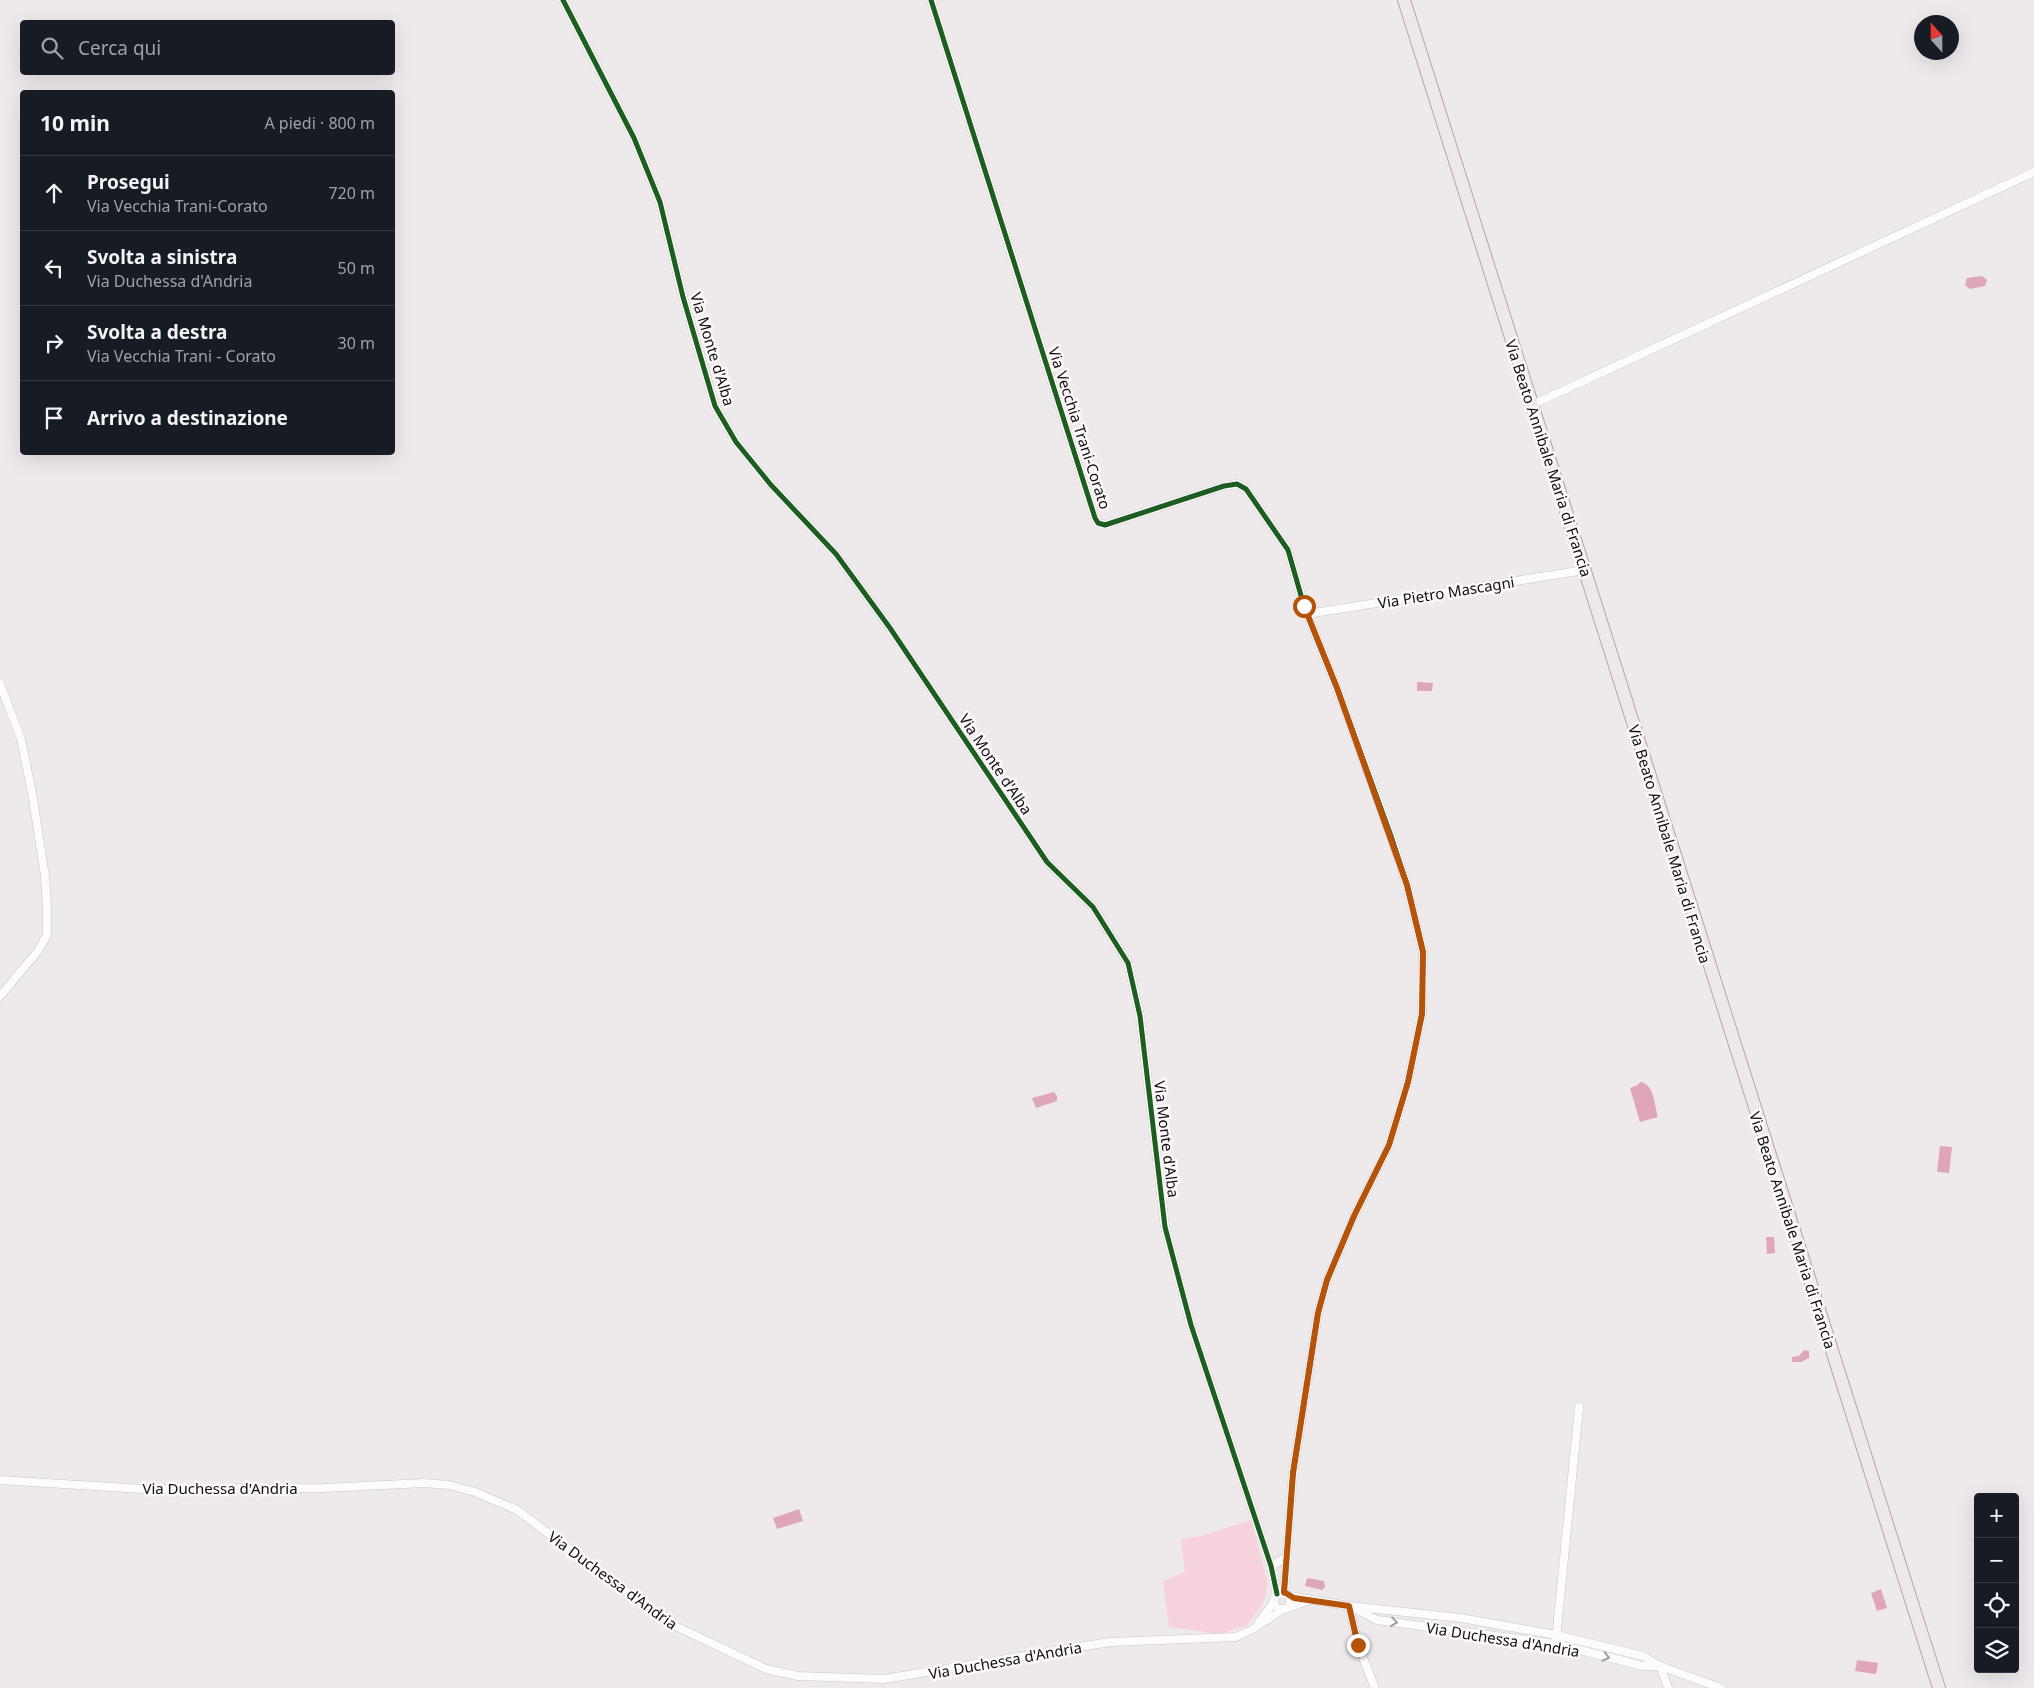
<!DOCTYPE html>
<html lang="it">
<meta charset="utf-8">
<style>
:root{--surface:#171b24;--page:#20242c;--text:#f1f3f6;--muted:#9ea1a6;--line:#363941}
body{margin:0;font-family:"Noto Sans",sans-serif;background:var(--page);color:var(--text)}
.controls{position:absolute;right:15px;bottom:15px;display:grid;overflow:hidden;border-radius:5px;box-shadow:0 5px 20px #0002}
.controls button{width:45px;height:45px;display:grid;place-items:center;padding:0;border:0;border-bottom:1px solid var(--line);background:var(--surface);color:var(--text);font:25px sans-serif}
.compass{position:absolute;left:1914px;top:15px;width:45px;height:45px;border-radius:50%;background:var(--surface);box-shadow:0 5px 20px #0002;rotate:339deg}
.stop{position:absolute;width:15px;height:15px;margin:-11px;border:4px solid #b45309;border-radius:50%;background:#fff}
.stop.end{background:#b45309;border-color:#fff;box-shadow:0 1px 5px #0008}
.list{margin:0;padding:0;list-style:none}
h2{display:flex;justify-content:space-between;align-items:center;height:65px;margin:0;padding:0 20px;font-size:21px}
h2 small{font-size:16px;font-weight:400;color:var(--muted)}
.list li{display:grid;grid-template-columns:32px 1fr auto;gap:15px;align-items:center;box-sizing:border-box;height:75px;padding:0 20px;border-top:1px solid var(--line)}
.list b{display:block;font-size:19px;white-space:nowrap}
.list p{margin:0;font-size:16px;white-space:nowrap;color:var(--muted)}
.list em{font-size:16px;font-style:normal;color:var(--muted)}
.icon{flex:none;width:28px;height:28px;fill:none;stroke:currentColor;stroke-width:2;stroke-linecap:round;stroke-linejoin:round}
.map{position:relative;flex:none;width:2034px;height:1688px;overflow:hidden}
.search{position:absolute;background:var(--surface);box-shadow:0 5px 20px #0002;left:20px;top:20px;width:375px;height:55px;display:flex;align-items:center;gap:12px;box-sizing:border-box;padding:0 18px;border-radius:5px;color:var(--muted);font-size:19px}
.panel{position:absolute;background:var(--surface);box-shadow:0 5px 20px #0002;left:20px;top:90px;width:375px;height:365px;border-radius:5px}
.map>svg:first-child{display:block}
.green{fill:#f6d2dd}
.water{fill:#dfa6b8}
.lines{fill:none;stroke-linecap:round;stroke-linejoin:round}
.minor-casing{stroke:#c9c6c7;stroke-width:9}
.primary-casing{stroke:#b2a5a9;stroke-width:14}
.minor{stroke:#fcfcfc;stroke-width:8}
.primary{stroke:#efe8ea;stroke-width:12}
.cycleway-casing{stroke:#fcf7f8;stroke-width:8}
.cycleway{stroke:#1b5e20;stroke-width:5}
.oneway{stroke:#9e9d9d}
.route{stroke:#b45309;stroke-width:6}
.labels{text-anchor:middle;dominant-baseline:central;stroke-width:5;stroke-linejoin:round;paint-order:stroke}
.street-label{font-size:15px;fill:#100e0f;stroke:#fcf7f8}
</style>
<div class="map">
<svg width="2034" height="1688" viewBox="0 0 2034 1688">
<rect width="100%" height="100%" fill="#eeeaec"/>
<!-- green -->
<path class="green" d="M1251 1520 1268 1583 1264 1602 1247 1625 1221 1634 1169 1627 1163 1581 1185 1572 1181 1539 1201 1536Z"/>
<!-- water -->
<g class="water">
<path d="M1982 276 1987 280 1985 286 1970 289 1965 285 1967 278Z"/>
<path d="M1417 682 1433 683 1432 691H1417Z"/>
<path d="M1640 1082C1654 1083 1654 1104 1658 1117L1640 1122 1630 1088 1638 1085Z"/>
<path d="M1054 1092 1057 1096V1101L1036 1108 1032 1098Z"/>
<path d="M1940 1146 1952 1147 1949 1173 1937 1172Z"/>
<path d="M1766 1237H1774L1775 1253 1767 1254Z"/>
<path d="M1804 1350 1809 1351V1358L1801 1362H1792V1357L1799 1356Z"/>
<path d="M799 1509 803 1521 777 1529 773 1518Z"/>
<path d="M1307 1578 1324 1581 1325 1587 1322 1590 1305 1586Z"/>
<path d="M1881 1589 1887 1608 1877 1611 1871 1593Z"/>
<path d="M1857 1660 1878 1663 1876 1674 1855 1671Z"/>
</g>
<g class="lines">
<defs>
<g id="minor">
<path d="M563 0 634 138 660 202 683 297 715 406 736 442 771 485 836 554 890 628 1047 862 1093 907 1128 963 1140 1016 1165 1227 1191 1325 1271 1566 1277 1594"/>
<path d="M931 0 1095 518 1098 523 1105 525 1224 486 1237 484 1246 489 1288 550 1304 606 1337 688 1391 836 1407 885 1423 952 1422 1014 1408 1082 1389 1145 1354 1216 1327 1280 1318 1313 1293 1473 1284 1593"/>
<path d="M1532 405 2034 172"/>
<path d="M1307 614 1585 570"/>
<path d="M0 684 21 739 32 793 45 876 47 908V935L38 951 0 996"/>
<path d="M0 1480 142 1489 323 1488 424 1483 449 1485 475 1492 517 1510 669 1623 766 1669 798 1676 884 1679 1110 1642 1236 1637 1253 1629 1282 1610"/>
<path d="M1271 1566 1288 1556"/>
<path d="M1289 1596 1349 1606 1461 1618 1556 1635 1643 1656 1660 1666 1721 1688"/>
<path d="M1349 1606 1358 1645 1375 1688"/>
<path d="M1288 1607 1291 1602 1289 1596 1284 1593 1276 1595 1273 1603 1278 1609H1285L1307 1601"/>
<path d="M1354 1608 1377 1620 1556 1644 1643 1666H1658"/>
<path d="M1259 1622 1273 1603"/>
<path d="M1556 1639 1579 1407"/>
<path d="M1660 1666 1668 1688"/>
</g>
<path id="primary" d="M1404 0 1939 1688"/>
</defs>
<!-- minor casing -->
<use href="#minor" class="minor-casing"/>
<!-- primary casing -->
<use href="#primary" class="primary-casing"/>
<!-- minor -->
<use href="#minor" class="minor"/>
<!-- primary -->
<use href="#primary" class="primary"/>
<defs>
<g id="cycleway">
<path d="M563 0 634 138 660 202 683 297 715 406 736 442 771 485 836 554 890 628 1047 862 1093 907 1128 963 1140 1016 1165 1227 1191 1325 1271 1566 1277 1594"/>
<path d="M931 0 1095 518 1098 523 1105 525 1224 486 1237 484 1246 489 1288 550 1304 606 1337 688 1391 836 1407 885 1423 952 1422 1014 1408 1082 1389 1145 1354 1216 1327 1280 1318 1313 1293 1473 1284 1593"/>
</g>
</defs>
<!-- cycleway casing -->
<use href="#cycleway" class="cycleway-casing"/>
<!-- cycleway -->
<use href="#cycleway" class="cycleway"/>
</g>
<!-- one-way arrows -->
<defs><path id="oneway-chevron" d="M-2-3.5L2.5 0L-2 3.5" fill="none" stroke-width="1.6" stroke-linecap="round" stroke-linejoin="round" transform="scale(1.25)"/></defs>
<g class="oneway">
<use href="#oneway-chevron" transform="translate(1394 1622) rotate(7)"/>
<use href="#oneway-chevron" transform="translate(1606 1657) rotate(14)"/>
</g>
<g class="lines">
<!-- route -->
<path class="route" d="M1304 606 1337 688 1407 885 1423 952 1422 1014 1408 1082 1389 1145 1354 1216 1327 1280 1318 1313 1293 1473 1284 1592 1294 1598 1349 1606 1358 1645"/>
</g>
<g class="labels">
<!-- street labels -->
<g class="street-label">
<text transform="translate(713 349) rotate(73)">Via Monte d'Alba</text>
<text transform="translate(1080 428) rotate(72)">Via Vecchia Trani-Corato</text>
<text transform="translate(1549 458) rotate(72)">Via Beato Annibale Maria di Francia</text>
<text transform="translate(1446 592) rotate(-9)">Via Pietro Mascagni</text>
<text transform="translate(996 764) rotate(56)">Via Monte d'Alba</text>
<text transform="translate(1670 844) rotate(73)">Via Beato Annibale Maria di Francia</text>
<text transform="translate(1167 1139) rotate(83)">Via Monte d'Alba</text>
<text transform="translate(1793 1230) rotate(72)">Via Beato Annibale Maria di Francia</text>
<text x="220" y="1488">Via Duchessa d'Andria</text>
<text transform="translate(613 1580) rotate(36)">Via Duchessa d'Andria</text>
<text transform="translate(1503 1639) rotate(9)">Via Duchessa d'Andria</text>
<text transform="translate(1005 1660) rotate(-10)">Via Duchessa d'Andria</text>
</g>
</g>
</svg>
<div class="controls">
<button>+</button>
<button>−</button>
<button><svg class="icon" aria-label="locate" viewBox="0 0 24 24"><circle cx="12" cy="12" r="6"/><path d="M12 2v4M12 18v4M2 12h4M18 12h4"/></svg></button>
<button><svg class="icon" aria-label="layers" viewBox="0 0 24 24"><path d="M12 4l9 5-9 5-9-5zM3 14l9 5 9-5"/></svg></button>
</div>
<svg class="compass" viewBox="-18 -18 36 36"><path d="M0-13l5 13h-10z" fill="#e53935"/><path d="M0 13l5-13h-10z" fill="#9ea1a6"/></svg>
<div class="stop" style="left:1304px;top:606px"></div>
<div class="stop end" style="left:1358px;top:1645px"></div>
<div class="search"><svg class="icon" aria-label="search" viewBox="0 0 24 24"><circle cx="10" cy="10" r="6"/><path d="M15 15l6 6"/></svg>Cerca qui</div>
<section class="panel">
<h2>10 min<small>A piedi · 800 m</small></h2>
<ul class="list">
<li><svg class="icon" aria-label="ahead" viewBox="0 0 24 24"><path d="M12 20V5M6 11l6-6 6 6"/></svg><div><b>Prosegui</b><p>Via Vecchia Trani-Corato</p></div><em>720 m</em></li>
<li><svg class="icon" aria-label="left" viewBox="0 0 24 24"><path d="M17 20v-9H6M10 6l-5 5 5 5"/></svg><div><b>Svolta a sinistra</b><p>Via Duchessa d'Andria</p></div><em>50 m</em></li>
<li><svg class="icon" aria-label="right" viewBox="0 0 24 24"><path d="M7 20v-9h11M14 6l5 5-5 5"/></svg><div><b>Svolta a destra</b><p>Via Vecchia Trani - Corato</p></div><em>30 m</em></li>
<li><svg class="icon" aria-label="arrive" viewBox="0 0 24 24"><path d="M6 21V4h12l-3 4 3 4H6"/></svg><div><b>Arrivo a destinazione</b></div></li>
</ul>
</section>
</div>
